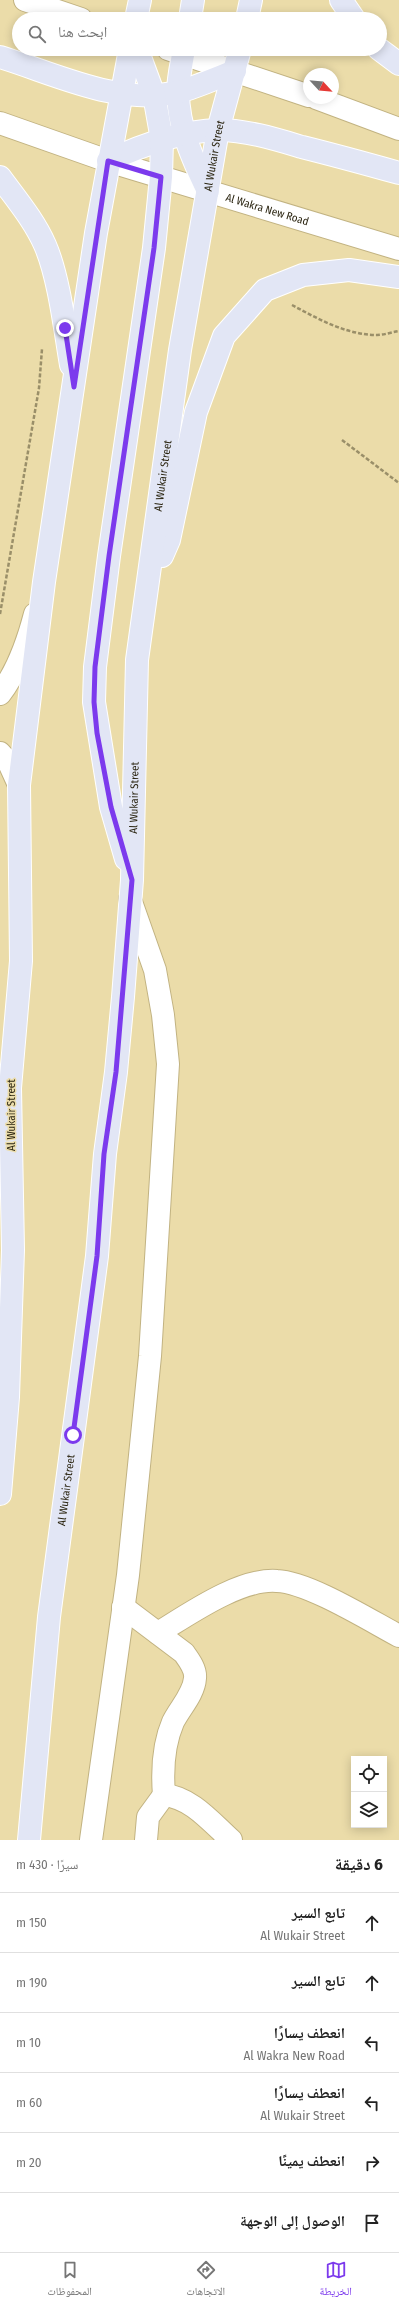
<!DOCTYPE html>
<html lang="ar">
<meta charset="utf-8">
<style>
:root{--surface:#fff;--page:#f2f2f2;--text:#222;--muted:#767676;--line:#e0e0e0;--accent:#7c3aed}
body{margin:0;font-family:"Fira Sans Condensed","Noto Naskh Arabic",sans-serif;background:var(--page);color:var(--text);direction:rtl}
.controls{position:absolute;right:12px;bottom:12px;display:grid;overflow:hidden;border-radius:0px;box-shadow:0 2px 10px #0003}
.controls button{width:36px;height:36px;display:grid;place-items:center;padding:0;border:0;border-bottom:1px solid var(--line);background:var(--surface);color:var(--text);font:20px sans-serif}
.compass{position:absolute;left:303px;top:68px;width:36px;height:36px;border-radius:50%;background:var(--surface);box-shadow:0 2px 10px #0003;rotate:116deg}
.stop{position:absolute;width:12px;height:12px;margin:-9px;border:3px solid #7c3aed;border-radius:50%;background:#fff}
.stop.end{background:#7c3aed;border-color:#fff;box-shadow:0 1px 4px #0008}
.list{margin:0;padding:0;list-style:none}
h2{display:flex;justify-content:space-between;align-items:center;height:52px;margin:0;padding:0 16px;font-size:17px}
h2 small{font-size:13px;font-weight:400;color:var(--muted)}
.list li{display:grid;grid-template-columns:26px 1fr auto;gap:12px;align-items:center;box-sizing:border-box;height:60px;padding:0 16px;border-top:1px solid var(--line)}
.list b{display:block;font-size:15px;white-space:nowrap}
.list p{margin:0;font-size:13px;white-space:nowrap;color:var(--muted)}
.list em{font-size:13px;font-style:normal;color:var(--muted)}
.icon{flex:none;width:22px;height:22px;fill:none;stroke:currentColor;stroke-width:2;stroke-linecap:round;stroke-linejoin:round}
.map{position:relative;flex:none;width:399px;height:1840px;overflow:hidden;direction:ltr}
.search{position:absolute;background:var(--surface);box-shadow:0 2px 10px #0003;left:12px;right:12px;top:12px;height:44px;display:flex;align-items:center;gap:10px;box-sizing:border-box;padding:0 14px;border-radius:22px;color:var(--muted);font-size:15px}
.sheet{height:412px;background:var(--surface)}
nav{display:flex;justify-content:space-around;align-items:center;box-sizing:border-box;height:56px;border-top:1px solid var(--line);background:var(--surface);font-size:11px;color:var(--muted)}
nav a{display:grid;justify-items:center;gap:2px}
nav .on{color:var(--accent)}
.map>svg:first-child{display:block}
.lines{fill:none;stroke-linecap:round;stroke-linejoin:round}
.minor-casing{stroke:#c2b382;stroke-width:24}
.major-casing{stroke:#fff;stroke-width:24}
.path{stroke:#9a8f69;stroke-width:2.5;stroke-dasharray:4 2;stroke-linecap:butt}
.minor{stroke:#fff;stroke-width:22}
.major{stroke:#e2e6f5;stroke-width:22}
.route{stroke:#7c3aed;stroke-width:5}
.labels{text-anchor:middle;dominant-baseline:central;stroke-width:3;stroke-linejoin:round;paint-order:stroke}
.street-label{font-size:11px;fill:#2a2410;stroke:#ebdca9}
</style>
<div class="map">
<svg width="399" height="1840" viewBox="0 0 399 1840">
<rect width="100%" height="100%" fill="#ebdca9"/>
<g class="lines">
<defs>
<g id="minor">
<path d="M25 0 81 19"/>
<path d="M168 49 309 96"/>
<path d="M316 98 399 129"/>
<path id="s1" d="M0 123 108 161 399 249"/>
<path d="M0 694C17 672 28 641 35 614"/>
<path d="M0 753 9 763 19 785"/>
<path d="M123 1607 184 1653C189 1660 196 1669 195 1678 194 1694 180 1708 173 1722 163 1745 162 1770 164 1795"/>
<path d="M158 1633C189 1614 240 1578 277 1581 308 1582 369 1620 399 1636"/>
<path d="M91 1840 128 1575 150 1356 168 1064 163 1015 155 970 130 899"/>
<path d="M146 1840 148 1817 164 1795C191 1797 212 1823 231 1840"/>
</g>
<g id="major">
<path d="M341 0 354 19"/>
<path d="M136 19 140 0"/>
<path d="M190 19 193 0"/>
<path d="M247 19 251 0"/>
<path d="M184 49C182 62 178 78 178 92 178 127 193 160 208 191"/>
<path d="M379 49 399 64"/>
<path d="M0 57C56 74 118 106 178 92 197 87 216 78 235 71"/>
<path d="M108 161C142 145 180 131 218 130 246 130 275 139 302 147 334 155 367 164 399 173"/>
<path d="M0 177C16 199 34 220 45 245 59 277 65 330 71 365"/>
<path d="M162 556 169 540 196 412 224 336 265 290 303 275 349 270 399 277"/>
<path d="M126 859 111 807 94 702 95 667 109 556 154 248 161 177 162 140 154 95 137 49"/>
<path d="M0 1494 8 1397 13 1250 10 1088 21 961 19 785 44 582 96 233 130 49"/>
<path id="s2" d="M29 1840 49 1617 97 1256 105 1154 116 1072 123 997 132 880 137 660 180 350 218 130 240 49"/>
</g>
</defs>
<!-- minor casing -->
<use href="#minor" class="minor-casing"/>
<!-- major casing -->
<use href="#major" class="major-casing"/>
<!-- path -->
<g class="path">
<path d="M292 305C318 319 347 335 377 335 384 335 392 332 399 331"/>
<path d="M342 440 399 483"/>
<path d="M0 614 39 388 42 349"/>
</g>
<!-- minor -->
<use href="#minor" class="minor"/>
<!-- major -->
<use href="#major" class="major"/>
</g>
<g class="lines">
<!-- route -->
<path class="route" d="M65 328 74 387 108 161 161 177 154 248 109 556 95 667 94 702 97 733 111 807 132 880 116 1072 104 1154 97 1256 73 1435"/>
</g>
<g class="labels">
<!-- street labels -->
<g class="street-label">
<text stroke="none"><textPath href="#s2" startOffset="1696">Al Wukair Street</textPath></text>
<text stroke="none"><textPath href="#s1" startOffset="281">Al Wakra New Road</textPath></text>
<text stroke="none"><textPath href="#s2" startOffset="1372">Al Wukair Street</textPath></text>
<text stroke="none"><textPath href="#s2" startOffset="1048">Al Wukair Street</textPath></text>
<text transform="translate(11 1115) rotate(-90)">Al Wukair Street</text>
<text stroke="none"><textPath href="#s2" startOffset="352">Al Wukair Street</textPath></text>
</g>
</g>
</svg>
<div class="controls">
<button><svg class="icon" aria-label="locate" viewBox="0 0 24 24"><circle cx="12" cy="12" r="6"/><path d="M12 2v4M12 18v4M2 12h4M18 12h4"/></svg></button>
<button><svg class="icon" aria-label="layers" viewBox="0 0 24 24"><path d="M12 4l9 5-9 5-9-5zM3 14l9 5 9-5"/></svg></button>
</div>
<svg class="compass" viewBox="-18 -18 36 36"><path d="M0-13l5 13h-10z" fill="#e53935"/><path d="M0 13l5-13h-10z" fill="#767676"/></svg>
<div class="stop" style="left:73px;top:1435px"></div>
<div class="stop end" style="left:65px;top:328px"></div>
<div class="search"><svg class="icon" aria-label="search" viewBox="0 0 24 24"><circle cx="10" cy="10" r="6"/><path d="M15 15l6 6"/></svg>ابحث هنا</div>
</div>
<section class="sheet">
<h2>6 دقيقة<small>سيرًا · 430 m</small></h2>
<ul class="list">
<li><svg class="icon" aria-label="ahead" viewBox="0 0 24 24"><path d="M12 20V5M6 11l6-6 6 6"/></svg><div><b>تابع السير</b><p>Al Wukair Street</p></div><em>150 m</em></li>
<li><svg class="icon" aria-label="ahead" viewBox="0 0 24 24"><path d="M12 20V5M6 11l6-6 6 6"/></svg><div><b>تابع السير</b></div><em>190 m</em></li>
<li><svg class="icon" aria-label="left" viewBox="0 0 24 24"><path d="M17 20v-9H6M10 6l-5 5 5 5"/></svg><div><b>انعطف يسارًا</b><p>Al Wakra New Road</p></div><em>10 m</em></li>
<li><svg class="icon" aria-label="left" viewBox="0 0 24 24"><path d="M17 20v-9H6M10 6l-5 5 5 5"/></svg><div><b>انعطف يسارًا</b><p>Al Wukair Street</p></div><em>60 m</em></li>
<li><svg class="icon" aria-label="right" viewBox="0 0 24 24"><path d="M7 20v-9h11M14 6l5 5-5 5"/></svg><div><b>انعطف يمينًا</b></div><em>20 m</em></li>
<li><svg class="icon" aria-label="arrive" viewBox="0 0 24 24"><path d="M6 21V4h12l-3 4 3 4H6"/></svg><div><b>الوصول إلى الوجهة</b></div></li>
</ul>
</section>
<nav>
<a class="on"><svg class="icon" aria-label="map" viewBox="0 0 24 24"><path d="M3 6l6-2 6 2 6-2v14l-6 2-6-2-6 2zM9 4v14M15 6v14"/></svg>الخريطة</a>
<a><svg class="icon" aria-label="directions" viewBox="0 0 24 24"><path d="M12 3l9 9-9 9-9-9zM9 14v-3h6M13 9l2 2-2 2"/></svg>الاتجاهات</a>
<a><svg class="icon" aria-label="saved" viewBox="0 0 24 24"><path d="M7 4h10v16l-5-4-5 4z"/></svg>المحفوظات</a>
</nav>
